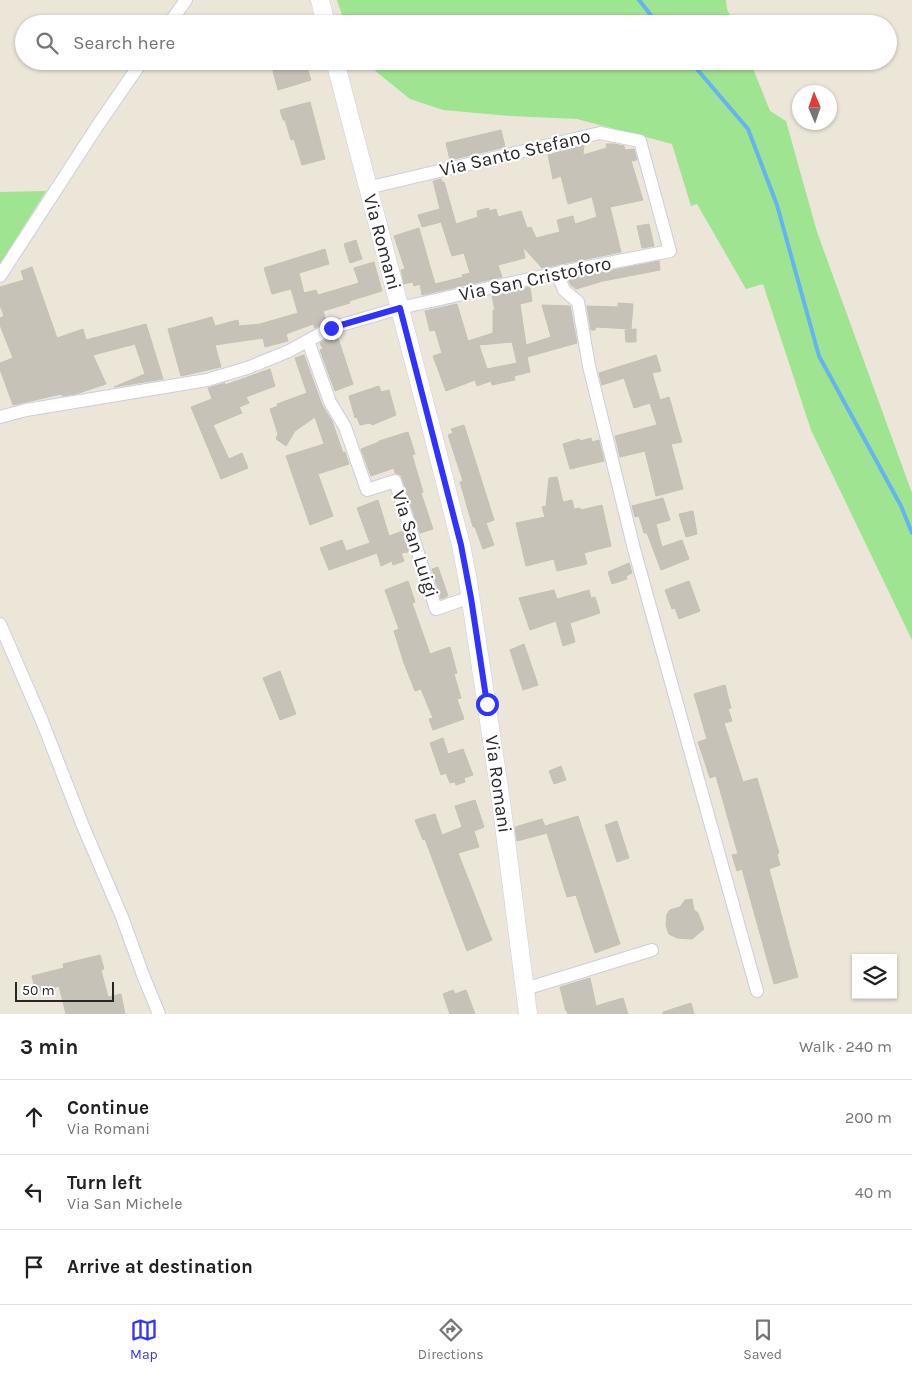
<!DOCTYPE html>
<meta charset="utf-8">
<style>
:root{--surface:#fff;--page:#f6f6f6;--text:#202124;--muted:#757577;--line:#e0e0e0;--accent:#3032ff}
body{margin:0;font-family:Karla,sans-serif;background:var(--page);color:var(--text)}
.controls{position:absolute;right:15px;bottom:15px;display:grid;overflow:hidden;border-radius:0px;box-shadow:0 1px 4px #0004}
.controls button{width:45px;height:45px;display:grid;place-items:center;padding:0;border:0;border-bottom:1px solid var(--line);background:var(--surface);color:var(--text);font:25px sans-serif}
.compass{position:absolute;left:792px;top:85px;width:45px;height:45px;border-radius:50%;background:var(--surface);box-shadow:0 1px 4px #0004;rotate:358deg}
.scale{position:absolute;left:15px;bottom:12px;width:99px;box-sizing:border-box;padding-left:5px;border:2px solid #272727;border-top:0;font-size:14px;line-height:18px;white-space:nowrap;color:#272727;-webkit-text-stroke:4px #fff;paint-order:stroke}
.stop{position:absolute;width:15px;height:15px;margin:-11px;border:4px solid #3032ff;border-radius:50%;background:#fff}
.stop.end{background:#3032ff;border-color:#fff;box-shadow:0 1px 5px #0008}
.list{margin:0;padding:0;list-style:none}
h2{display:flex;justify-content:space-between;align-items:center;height:65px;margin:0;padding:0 20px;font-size:21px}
h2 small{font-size:16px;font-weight:400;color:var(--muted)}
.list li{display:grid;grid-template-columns:32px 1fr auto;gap:15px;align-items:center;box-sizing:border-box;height:75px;padding:0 20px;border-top:1px solid var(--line)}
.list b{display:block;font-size:19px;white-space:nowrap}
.list p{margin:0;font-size:16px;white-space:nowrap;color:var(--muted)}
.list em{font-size:16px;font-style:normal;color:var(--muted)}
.icon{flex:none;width:28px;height:28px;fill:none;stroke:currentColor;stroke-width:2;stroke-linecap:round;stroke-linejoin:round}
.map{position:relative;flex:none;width:912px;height:1014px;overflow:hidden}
.search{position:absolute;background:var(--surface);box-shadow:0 1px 4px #0004;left:15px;right:15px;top:15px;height:55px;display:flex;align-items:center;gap:12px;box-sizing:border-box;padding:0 18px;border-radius:28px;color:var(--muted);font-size:19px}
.sheet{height:290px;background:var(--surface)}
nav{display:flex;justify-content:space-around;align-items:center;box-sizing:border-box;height:70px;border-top:1px solid var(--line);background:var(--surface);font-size:14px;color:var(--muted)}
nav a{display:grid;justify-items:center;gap:2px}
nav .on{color:var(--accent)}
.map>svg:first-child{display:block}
.green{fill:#9fe491}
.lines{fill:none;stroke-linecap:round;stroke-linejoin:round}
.stream{stroke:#65b4f2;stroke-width:4}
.building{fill:#c6c2b8;stroke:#c6c2b2;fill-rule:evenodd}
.street-casing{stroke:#cdcde1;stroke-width:14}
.secondary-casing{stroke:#cdcde1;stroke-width:19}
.street{stroke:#fff;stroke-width:12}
.secondary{stroke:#fff;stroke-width:18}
.route{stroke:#3032ff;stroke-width:6}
.labels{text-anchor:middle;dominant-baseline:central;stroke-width:4.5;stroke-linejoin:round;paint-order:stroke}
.street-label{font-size:19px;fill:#272727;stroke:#fff}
</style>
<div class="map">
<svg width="912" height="1014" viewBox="0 0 912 1014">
<rect width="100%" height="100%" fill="#ebe6d8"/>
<!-- green -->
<g class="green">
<path d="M337 0H726L727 9 734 24H345Z"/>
<path d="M368 61H750L770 111 786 121 817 232 912 493V640L811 430 763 284 746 289 697 204 691 206 672 144 577 119 511 116 443 110 410 99 373 69Z"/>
<path d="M46 191 0 264V192Z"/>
</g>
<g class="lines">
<!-- stream -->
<g class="stream">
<path d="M639 0 658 24"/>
<path d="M690 61 748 129 777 205 819 356 901 506 912 533"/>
</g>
</g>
<!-- building -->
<g class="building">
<path d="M305 61 311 80 278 90 273 71Z"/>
<path d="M310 102 325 159 302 165 294 139 291 140 285 120H283L280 110Z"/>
<path d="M501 130 505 147 450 160 446 143Z"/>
<path d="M606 144H614L624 146 625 150 634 149 637 160 631 161 643 200 610 207 621 252 542 268 523 247 525 258 498 265 502 277 422 295 420 284 414 286 413 282 404 284 401 270 405 269 394 236 419 228 435 284 463 277 462 275 470 273 464 253 452 256 441 222 422 227 418 215 440 209 433 181 441 179 442 182H444L456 224 478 217 477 211 489 208V211L496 209 498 217 521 211 527 228 531 227 536 238 560 232 557 220 573 216 575 224 597 217 592 197 568 204 561 176 553 179 548 155 584 145 583 155 607 148Z"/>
<path d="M649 224 654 246 642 248 637 226Z"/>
<path d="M356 240 362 259 350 263 344 244Z"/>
<path d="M325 249 329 264 299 273 304 293 316 290 318 295 359 283 354 268 374 262 382 291 349 301 350 303 323 311 326 321 315 328 313 324 286 334 288 341 265 347 263 338 215 345 221 367 181 376 168 329 212 317 215 326 238 320 239 326 260 324 298 313 291 289 272 294 264 268Z"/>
<path d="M659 261 660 270 603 281 576 289 571 285 568 279Z"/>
<path d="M32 267 57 338 83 329 86 340 146 324 163 379 114 387 145 374 135 344 93 355 106 384 76 394 62 396 61 394 13 405 0 369V363L13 358 0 325V318L4 316 0 305V287L24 280 21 271Z"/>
<path d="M530 287 532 301 520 304 526 345 551 337 542 305 570 306 577 343 527 357 530 372 514 376 515 380 492 385 491 381 477 386 475 380 446 391 433 356 442 353 435 330 430 331 425 311 457 304 468 341 493 333V310L495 311 492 296ZM512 342 517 363 487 369 479 345Z"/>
<path d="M618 303 633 304 631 329 596 327 595 330H591L587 306 618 307Z"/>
<path d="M636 329V342H626L625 330Z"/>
<path d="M337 335 353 384 335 391 320 350 323 349 320 343Z"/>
<path d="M304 355 322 405 332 421 343 453 345 452 349 464 318 474 333 516 310 525 286 456 324 444 315 417 295 431 286 446 276 439 278 434 270 409 278 406 277 404 307 393 295 358Z"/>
<path d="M656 355 661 371 652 373 660 400 669 397 682 442 671 444 683 489 656 496 645 451 620 457 615 436 657 425 650 403 634 408 624 378 602 385 599 373Z"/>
<path d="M270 369 275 386 246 397 249 403 239 407 242 413 213 425 229 459 242 453 248 468 221 479 191 407 212 399 208 388 225 383V385Z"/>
<path d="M379 386 381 392 389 390 396 415 372 425 370 423 360 425 357 417 355 418 349 396Z"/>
<path d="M464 425 494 520 486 523 494 545 483 549 475 527H473L460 482 463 481 448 435 453 433 451 429Z"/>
<path d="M408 432 415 454 412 455 423 492 421 493 433 529 420 533 401 475 395 473 394 468 371 476 361 449 379 442V441Z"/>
<path d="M591 438 592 442 599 440 604 461 570 469 563 444 579 439 580 441Z"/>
<path d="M557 477 563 502 572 500 574 509 580 508 581 510 602 505 611 546 584 553 587 564 557 571 554 559 526 566 516 523 545 517 542 507 546 506 549 478Z"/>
<path d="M663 498 670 520 656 524 662 547 682 540 689 559 661 570 647 533H644L639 516 635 517 632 506Z"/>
<path d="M378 500 389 536 403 531 408 549V552L401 553 404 561 393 565 392 561 381 566 377 553 329 570 320 548 342 540 346 551 370 543 357 508Z"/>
<path d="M693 511 697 534 686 537 679 514Z"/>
<path d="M629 563 632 573 626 576 627 579 612 584 608 572Z"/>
<path d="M438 567 448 596 441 599 432 569Z"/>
<path d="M408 581 415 602 412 603 430 654 450 647 457 673 454 674 461 698 457 699 464 719 433 730 429 719 433 718 421 689 415 691 404 663 394 631 399 629 385 590Z"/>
<path d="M689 581 700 611 679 619 675 608 672 609 665 590Z"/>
<path d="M554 590 557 599 589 590 591 598 595 597 600 613 570 623 575 642 563 646 556 621 530 630 519 598Z"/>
<path d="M524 644 538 685 523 690 510 650Z"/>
<path d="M280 671 296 714 280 720 263 678Z"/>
<path d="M725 685 731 708 728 709 732 721 724 723 743 782 757 778 779 853 777 854 780 865 769 869 798 977 774 984 742 869 737 871 732 855 738 854 716 776 710 778 698 742 707 739 694 694Z"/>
<path d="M443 738 448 754 463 749 473 775 464 778 465 782 456 785 455 782 450 783 446 773 441 775 430 743Z"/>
<path d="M561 766 566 780 554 784 549 771Z"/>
<path d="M475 800 484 827 474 831 479 847 458 853 492 940 467 951 425 839 423 840 415 820 435 814 442 835 462 827 455 806Z"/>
<path d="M578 816 620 944 595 953 576 895 567 897 547 833 517 841 515 827 542 819 546 829 545 826Z"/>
<path d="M617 821 629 858 617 862 605 825Z"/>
<path d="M692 899 694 910 698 913 704 929 692 939 677 938 669 934 666 926 667 914 670 910 680 907 685 900Z"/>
<path d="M100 955 104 969 101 970 108 997 121 994 125 1014H66L59 986 36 992 32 976 64 968 63 964Z"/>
<path d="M590 978 596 1006 623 998 628 1014H568L567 1011H566L560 987Z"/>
<path d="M453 990 455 994 466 990 475 1014H450L443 994Z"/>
<path d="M691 1003 694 1014H663V1012Z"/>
</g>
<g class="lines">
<defs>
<g id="street">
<path d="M169 24 186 0"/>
<path d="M557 273 564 290 578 302 589 366 634 549 757 991"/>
<path d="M0 276 98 125 142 61"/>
<path d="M308 341 330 402 345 427 367 490 395 481 436 609 471 597"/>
<path d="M0 417 26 410 207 380 247 368 289 351 331 328 400 308 557 273 670 251 640 141 600 133 367 188"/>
<path d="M0 624 42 721 83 826 122 917 143 975 159 1014"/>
<path d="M525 989 652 950"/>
</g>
<g id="secondary">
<path d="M320 0 326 24"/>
<path d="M335 61 432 431 461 545 468 581 501 801 528 1014"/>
</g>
</defs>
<!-- street casing -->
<use href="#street" class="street-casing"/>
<!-- secondary casing -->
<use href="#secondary" class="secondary-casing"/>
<!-- street -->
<use href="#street" class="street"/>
<!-- secondary -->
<use href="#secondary" class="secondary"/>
</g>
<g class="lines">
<!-- route -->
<path class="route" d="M331 328 400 308 461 545 471 598 487 704"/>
</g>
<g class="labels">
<!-- street labels -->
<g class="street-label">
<text transform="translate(515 153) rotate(-13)">Via Santo Stefano</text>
<text transform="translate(382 242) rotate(75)">Via Romani</text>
<text transform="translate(535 279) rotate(-12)">Via San Cristoforo</text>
<text transform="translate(415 544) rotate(72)">Via San Luigi</text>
<text transform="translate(498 784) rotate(82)">Via Romani</text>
</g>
</g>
</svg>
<div class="controls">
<button><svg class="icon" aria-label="layers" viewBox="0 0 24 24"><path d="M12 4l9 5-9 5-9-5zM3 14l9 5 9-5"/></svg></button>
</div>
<svg class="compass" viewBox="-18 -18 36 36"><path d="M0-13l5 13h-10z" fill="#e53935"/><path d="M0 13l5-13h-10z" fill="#757577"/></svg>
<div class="scale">50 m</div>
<div class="stop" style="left:487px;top:704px"></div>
<div class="stop end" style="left:331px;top:328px"></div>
<div class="search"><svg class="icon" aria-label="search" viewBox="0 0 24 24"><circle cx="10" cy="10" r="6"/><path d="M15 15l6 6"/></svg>Search here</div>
</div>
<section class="sheet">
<h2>3 min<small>Walk · 240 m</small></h2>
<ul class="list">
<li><svg class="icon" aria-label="ahead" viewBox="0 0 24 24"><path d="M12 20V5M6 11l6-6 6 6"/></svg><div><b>Continue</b><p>Via Romani</p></div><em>200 m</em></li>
<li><svg class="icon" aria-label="left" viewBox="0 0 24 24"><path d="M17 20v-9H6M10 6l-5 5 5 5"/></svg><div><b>Turn left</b><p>Via San Michele</p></div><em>40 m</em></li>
<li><svg class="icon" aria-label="arrive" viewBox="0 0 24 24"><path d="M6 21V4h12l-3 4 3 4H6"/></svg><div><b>Arrive at destination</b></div></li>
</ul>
</section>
<nav>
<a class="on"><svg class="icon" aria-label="map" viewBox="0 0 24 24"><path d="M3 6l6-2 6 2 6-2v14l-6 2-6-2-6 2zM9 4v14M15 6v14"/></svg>Map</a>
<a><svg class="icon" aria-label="directions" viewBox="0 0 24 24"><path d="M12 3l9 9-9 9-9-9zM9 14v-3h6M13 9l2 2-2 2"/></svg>Directions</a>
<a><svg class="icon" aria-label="saved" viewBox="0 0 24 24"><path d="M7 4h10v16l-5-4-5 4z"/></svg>Saved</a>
</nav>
